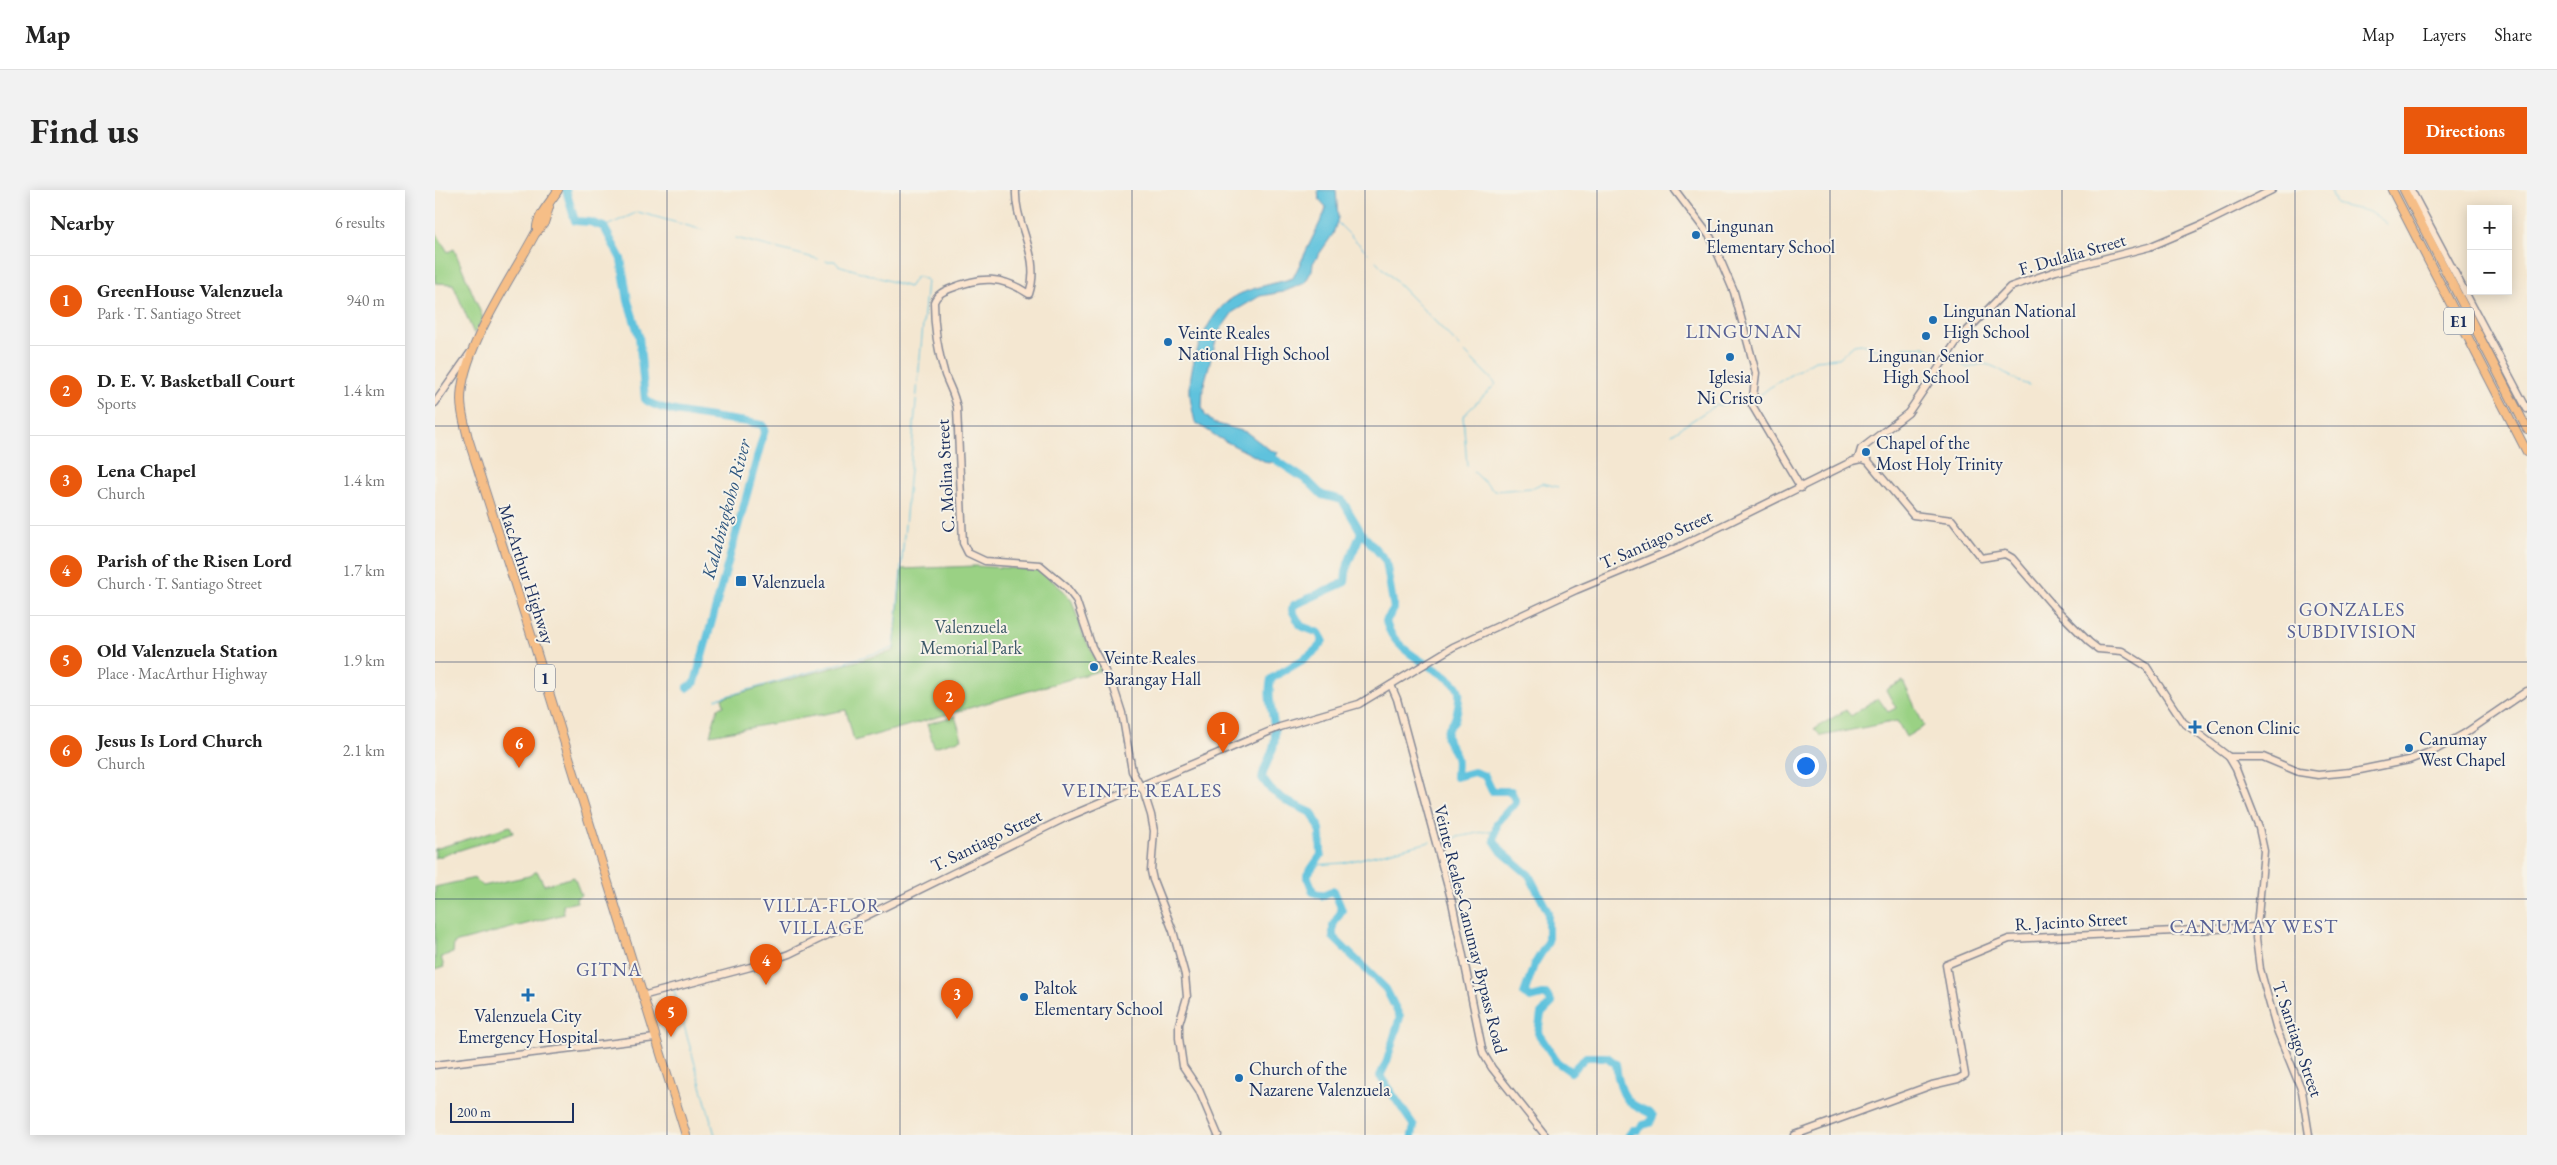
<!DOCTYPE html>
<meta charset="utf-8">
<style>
:root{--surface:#fff;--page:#f2f2f2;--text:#222;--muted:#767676;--line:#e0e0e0;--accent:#ea580c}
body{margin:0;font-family:"EB Garamond",serif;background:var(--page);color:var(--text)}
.controls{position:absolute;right:15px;top:15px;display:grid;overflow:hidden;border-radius:0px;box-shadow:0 2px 12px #0003}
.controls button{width:45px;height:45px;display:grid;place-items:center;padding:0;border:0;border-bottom:1px solid var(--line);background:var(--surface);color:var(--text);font:25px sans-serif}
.scale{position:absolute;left:15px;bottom:12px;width:124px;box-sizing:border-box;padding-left:5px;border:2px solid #1b2f5e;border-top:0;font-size:14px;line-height:18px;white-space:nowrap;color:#1b2f5e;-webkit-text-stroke:4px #f7f3e8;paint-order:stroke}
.you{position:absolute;left:1370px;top:575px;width:18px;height:18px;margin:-12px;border:4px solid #fff;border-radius:50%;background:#1a73e8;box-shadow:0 0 0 8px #1a73e833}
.badge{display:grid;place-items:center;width:32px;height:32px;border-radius:50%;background:var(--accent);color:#fff;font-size:16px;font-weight:700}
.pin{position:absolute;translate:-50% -41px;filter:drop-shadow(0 1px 2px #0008)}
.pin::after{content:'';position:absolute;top:26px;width:18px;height:15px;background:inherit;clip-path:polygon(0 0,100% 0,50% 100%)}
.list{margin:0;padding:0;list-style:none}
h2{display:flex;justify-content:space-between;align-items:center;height:65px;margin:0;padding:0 20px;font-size:21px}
h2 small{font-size:16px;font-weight:400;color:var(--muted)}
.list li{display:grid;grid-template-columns:32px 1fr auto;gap:15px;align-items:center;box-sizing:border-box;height:90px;padding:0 20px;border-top:1px solid var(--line)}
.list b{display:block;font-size:19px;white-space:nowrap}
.list p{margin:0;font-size:16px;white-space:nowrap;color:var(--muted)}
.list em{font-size:16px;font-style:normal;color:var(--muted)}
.map{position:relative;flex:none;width:2092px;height:945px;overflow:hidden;border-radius:0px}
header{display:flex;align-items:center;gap:30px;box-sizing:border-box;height:70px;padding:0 25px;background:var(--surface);border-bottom:1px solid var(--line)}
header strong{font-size:24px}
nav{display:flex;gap:28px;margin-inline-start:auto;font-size:18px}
.intro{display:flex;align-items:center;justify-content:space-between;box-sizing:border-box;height:120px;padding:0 30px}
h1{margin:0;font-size:35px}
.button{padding:12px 22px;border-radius:0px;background:var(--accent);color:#fff;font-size:18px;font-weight:700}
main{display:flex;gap:30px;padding:0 30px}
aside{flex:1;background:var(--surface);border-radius:0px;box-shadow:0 2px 12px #0003}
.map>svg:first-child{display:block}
.green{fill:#9ad184;stroke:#5a8071}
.water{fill:#5fc2dd;stroke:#3d789e}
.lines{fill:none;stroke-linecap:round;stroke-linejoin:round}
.stream{stroke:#5fc2dd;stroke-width:1}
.river{stroke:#5fc2dd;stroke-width:8}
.secondary-casing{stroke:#888b98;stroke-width:9}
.highway-casing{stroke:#888b98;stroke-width:10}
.secondary{stroke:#fbe5cf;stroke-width:6}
.highway{stroke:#f6be87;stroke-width:8}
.grid{fill:none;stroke:#1b2f5e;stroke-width:1;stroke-opacity:0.55}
.poi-dot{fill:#1f6fb2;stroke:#f7f3e8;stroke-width:2}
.labels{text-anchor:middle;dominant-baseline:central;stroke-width:4;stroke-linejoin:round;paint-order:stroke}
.shield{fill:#f7f3e8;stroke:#5d6a87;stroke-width:1}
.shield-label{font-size:16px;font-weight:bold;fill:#1b2f5e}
.poi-label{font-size:18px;fill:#1b2f5e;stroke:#f7f3e8;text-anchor:start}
.street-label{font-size:18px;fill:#1b2f5e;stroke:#f7f3e8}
.park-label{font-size:18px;fill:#3b5868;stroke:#f7f3e8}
.water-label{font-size:19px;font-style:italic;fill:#2c547e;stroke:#f7f3e8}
.neighbourhood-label{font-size:19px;letter-spacing:1px;fill:#576094;stroke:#f7f3e8}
.quarter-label{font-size:20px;letter-spacing:1px;fill:#576094;stroke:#f7f3e8}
</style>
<header>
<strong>Map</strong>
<nav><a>Map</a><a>Layers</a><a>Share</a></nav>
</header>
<div class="intro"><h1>Find us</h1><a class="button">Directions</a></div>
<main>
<aside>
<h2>Nearby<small>6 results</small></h2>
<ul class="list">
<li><span class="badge">1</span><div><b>GreenHouse Valenzuela</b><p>Park · T. Santiago Street</p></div><em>940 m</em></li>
<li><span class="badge">2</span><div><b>D. E. V. Basketball Court</b><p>Sports</p></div><em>1.4 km</em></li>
<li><span class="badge">3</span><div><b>Lena Chapel</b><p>Church</p></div><em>1.4 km</em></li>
<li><span class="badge">4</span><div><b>Parish of the Risen Lord</b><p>Church · T. Santiago Street</p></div><em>1.7 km</em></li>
<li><span class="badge">5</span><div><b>Old Valenzuela Station</b><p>Place · MacArthur Highway</p></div><em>1.9 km</em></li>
<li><span class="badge">6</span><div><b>Jesus Is Lord Church</b><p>Church</p></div><em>2.1 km</em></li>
</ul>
</aside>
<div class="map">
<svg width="2092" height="945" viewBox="0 0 2092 945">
<rect width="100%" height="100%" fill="#f7f3e8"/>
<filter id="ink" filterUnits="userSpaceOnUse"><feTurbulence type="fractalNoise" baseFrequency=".02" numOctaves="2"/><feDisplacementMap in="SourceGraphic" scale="10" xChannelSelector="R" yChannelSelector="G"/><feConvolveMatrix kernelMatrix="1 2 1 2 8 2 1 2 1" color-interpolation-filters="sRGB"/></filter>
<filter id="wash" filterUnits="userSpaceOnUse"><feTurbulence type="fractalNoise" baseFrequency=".0096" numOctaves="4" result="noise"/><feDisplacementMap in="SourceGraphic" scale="20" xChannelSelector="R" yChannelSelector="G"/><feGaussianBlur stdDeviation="1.12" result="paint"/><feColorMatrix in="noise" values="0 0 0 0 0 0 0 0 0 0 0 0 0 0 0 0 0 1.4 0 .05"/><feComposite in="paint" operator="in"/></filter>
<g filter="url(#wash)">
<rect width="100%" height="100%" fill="#f4e7d1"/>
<!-- green -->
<g class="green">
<path d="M0 41 13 62 19 59 48 128 39 144 18 94 0 93Z"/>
<path d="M540 376 605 380 629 401 637 411 649 447 667 480 419 551 411 520 275 545 283 518 289 516 287 508 459 461 467 379Z"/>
<path d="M1468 491 1489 536 1471 547 1462 531 1386 546 1379 539 1411 520 1416 526 1443 508 1453 522 1461 518 1451 500Z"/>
<path d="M520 526 527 549 499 557 492 534Z"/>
<path d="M75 636 78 643 0 668V659Z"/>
<path d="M102 681 109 695 139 687 146 705 141 708 142 712 128 715 129 724 19 753 18 763 6 767 9 777 0 780V697L40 688 48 696 94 686Z"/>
</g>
<!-- water -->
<path class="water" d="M883 0H901L903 28 898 44 878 73 877 80 870 93 848 102 825 106 798 122 783 143 768 198 767 217 770 225 779 233 811 242 835 260 843 262 838 272 833 273 784 248 760 232C758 222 755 212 755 202 754 171 772 123 799 107 816 97 840 94 858 88L890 22 891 17 884 9Z"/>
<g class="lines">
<!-- stream -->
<g class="stream">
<path d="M1896 0 1901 14C1925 22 1930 15 1952 34"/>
<path d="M902 32 933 63"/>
<path d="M169 37 203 22 268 40"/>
<path d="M301 48 383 69"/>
<path d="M941 71 1024 156"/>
<path d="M1029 161 1061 194 1028 226 1032 275"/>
<path d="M1514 169 1533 178C1538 177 1544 174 1549 174 1566 176 1578 192 1594 195"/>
<path d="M1320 209 1334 198 1380 170 1404 168 1419 155 1426 154 1457 163H1463L1469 157H1489L1504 164"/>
<path d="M1237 244 1279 216 1311 210"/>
<path d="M1038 281 1059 301 1097 298 1107 293 1123 297"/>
<path d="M260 492 262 494"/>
<path d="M281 509 459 458 492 90 482 86 474 97 403 75 400 71H391"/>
<path d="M1007 650 1059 640"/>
<path d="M879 675 908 673 995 652"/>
<path d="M239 800 280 945"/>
</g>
<!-- river -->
<g class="river">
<path d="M131 0 140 31 155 32 169 37 186 69 193 111 204 146 210 209C225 225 302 228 327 235L330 239 260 492 252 498"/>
<path d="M832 264 874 292 887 305 907 310 926 342 951 371 959 419 951 431C959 469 1020 481 1024 502 1025 509 1022 526 1018 533 1016 535 1012 539 1012 542 1009 552 1020 559 1021 567 1023 573 1021 581 1021 587L1039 582 1050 586 1057 601H1076L1081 612 1062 633 1059 650 1067 662 1094 685 1113 722V752L1099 775 1089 804 1096 808 1111 804 1117 813 1106 824 1103 843 1122 872 1136 882 1151 867H1172L1181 874C1182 887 1186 906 1197 914 1204 919 1212 920 1218 926L1215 933 1208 935 1203 940H1198L1194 945"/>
<path d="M926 342C920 362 911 369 910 392L859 415 857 420 866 436 884 443 888 450C882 466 851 478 836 489 831 512 840 525 840 547 840 562 829 574 827 588L836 600 853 612 877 623 885 639 886 665 872 685 878 702 888 706 899 701 907 720 898 735V747L951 799 965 827 952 871 945 886 979 936 977 945"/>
</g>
</g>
</g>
<g filter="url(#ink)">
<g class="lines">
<defs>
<g id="secondary">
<path d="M581 0C579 35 607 65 594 104 567 86 546 86 517 98 509 101 502 104 499 112 499 136 503 162 510 185 515 198 519 203 522 218L528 353 533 363 550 371 605 375 631 397 641 410 657 457 679 498 687 523 697 581 709 603 716 625 719 641 716 681 718 690 738 741 750 785 752 807 744 834V848L748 876 764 900 783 945"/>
<path d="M1240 0 1276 48 1299 102 1321 183 1317 215 1366 298"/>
<path d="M1976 0 2092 219"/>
<path d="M0 213 35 163"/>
<path d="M1423 269 1426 259 1473 223 1522 151 1575 97 1621 81 1714 57 1766 35 1837 0"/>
<path d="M956 495 962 509 1017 712 1048 863 1057 878 1110 945"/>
<path d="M1794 567H1828L1864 582 1883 585 1915 582 1974 570 2000 560 2029 544 2092 501"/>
<path d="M207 806 323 775 354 764 630 628 845 537 924 514 1018 457 1141 400 1244 357 1418 271 1427 269 1433 271 1478 325 1517 330 1546 368 1570 364 1577 368 1620 418 1654 452 1663 459 1687 461 1711 476 1748 532 1794 567 1801 579 1824 638 1829 661 1821 748 1825 779 1842 840 1867 901 1874 945"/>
<path d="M0 875 220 848"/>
<path d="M1360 945 1497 895 1523 889 1530 885 1511 775 1574 749 1821 737"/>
</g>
<g id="highway">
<path d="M1957 0 2092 262"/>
<path d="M1969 0 2092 239"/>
<path d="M114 17 109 33 100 44C76 89 26 160 26 210 26 223 30 235 33 248L100 457 251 945"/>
<path d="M102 41C100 27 116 12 123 0"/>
</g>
</defs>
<!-- secondary casing -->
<use href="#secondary" class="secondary-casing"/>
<!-- highway casing -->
<use href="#highway" class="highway-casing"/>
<!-- secondary -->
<use href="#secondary" class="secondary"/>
<!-- highway -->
<use href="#highway" class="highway"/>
</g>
</g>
<!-- grid -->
<path class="grid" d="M232 0V945M465 0V945M697 0V945M930 0V945M1162 0V945M1395 0V945M1627 0V945M1860 0V945M0 236H2092M0 472H2092M0 709H2092"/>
<!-- markers -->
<g class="poi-dot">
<circle cx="1261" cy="45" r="5"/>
<circle cx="1498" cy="130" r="5"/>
<circle cx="1491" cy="146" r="5"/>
<circle cx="733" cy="152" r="5"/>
<circle cx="1295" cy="167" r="5"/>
<circle cx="1431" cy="262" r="5"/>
<rect x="300" y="385" width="12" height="12" rx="2.5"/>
<circle cx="659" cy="477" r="5"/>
<path d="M1757.5 529.5h5v5h5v5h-5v5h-5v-5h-5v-5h5z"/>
<circle cx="1974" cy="558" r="5"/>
<path d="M90.5 797.5h5v5h5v5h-5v5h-5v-5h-5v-5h5z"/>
<circle cx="589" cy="807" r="5"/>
<circle cx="804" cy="888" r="5"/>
</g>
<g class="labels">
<!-- shield labels -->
<g class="shield">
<rect x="2009" y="117.5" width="30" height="27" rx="4"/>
<rect x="100" y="474.5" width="20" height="27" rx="4"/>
</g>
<g class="shield-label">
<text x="2024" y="131">E1</text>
<text x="110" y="488">1</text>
</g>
<!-- poi labels -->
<g class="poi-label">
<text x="1271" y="35">Lingunan<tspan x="1271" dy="21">Elementary School</tspan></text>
<text x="1508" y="120">Lingunan National<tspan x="1508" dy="21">High School</tspan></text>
<text x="743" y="142">Veinte Reales<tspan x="743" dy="21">National High School</tspan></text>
<text x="1491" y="165" text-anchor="middle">Lingunan Senior<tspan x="1491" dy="21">High School</tspan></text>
<text x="1295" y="186" text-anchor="middle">Iglesia<tspan x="1295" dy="21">Ni Cristo</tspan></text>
<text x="1441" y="252">Chapel of the<tspan x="1441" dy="21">Most Holy Trinity</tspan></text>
<text x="317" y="391">Valenzuela</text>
<text x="669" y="467">Veinte Reales<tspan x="669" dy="21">Barangay Hall</tspan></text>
<text x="1771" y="537">Cenon Clinic</text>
<text x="1984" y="548">Canumay<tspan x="1984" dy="21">West Chapel</tspan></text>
<text x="599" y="797">Paltok<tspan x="599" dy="21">Elementary School</tspan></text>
<text x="93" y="825" text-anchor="middle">Valenzuela City<tspan x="93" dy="21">Emergency Hospital</tspan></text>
<text x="814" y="878">Church of the<tspan x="814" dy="21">Nazarene Valenzuela</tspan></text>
</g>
<!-- street labels -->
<g class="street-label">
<text transform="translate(1637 64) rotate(-16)">F. Dulalia Street</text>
<text transform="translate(510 286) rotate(-93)">C. Molina Street</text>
<text transform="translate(1221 349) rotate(-24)">T. Santiago Street</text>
<text transform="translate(92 384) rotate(72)">MacArthur Highway</text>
<text transform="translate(551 650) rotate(-26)">T. Santiago Street</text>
<text transform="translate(1636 731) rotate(-3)">R. Jacinto Street</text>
<text transform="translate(1036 739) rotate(76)">Veinte Reales-Canumay Bypass Road</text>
<text transform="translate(1863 849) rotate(71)">T. Santiago Street</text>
</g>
<!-- park labels -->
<g class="park-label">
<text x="536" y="436">Valenzuela<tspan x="536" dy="21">Memorial Park</tspan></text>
</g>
<!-- water labels -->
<g class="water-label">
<text transform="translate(291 319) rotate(-75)">Kalabingkoho River</text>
</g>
<!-- neighbourhood labels -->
<g class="neighbourhood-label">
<text x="1917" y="419">GONZALES<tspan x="1917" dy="22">SUBDIVISION</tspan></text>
<text x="387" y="715">VILLA-FLOR<tspan x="387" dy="22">VILLAGE</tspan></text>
<text x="174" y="779">GITNA</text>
</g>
<!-- quarter labels -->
<g class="quarter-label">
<text x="1309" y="141">LINGUNAN</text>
<text x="707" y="600">VEINTE REALES</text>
<text x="1819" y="736">CANUMAY WEST</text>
</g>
</g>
</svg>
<div class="controls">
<button>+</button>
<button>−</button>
</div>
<div class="scale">200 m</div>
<div class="you"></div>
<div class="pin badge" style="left:788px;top:563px">1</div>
<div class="pin badge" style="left:514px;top:531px">2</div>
<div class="pin badge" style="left:522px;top:829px">3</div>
<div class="pin badge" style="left:331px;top:795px">4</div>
<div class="pin badge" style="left:236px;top:847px">5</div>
<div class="pin badge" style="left:84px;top:578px">6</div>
</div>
</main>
